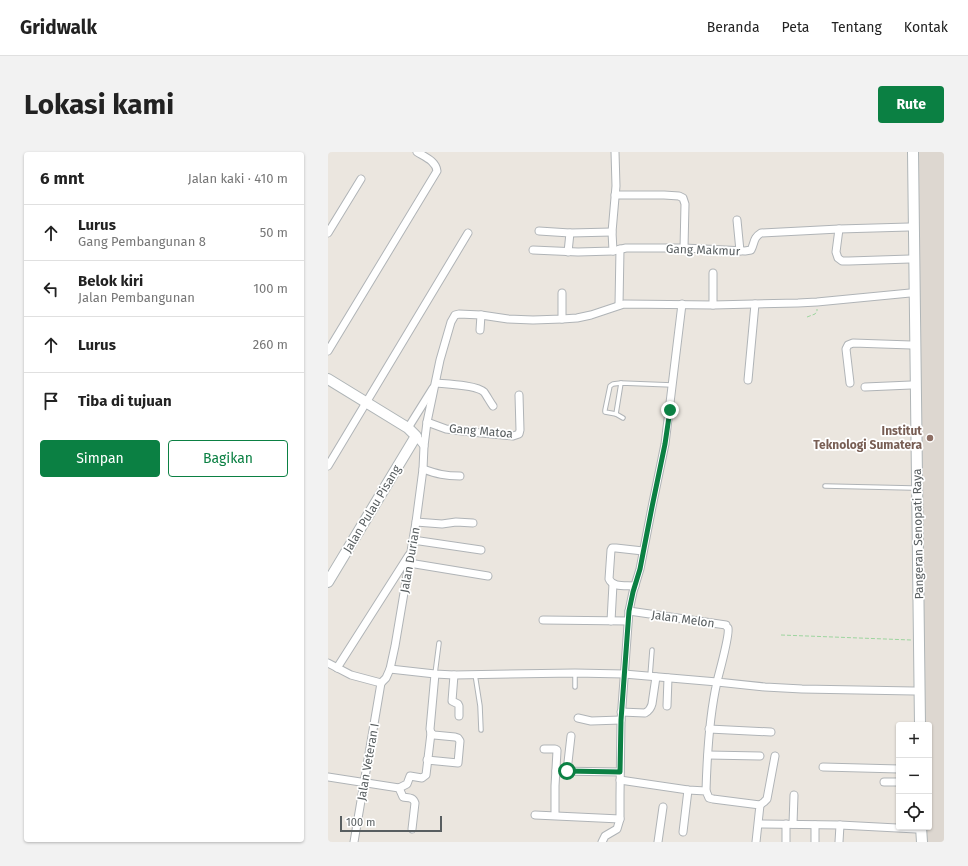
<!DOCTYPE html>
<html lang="id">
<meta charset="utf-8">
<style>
:root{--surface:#fff;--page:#f2f2f2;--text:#222;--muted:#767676;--line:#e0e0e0;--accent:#0b8043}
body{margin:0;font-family:"Fira Sans",sans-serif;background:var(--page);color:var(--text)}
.controls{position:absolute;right:12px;bottom:12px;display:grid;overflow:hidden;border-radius:4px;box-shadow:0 1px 3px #0004}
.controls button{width:36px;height:36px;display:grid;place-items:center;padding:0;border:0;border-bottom:1px solid var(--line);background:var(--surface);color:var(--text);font:20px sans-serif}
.scale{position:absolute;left:12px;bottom:10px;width:102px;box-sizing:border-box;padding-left:4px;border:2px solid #585e60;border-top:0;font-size:11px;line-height:14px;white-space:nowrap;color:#585e60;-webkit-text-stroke:3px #fff;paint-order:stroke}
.stop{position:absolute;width:12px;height:12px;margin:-9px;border:3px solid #0b8043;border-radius:50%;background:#fff}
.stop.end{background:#0b8043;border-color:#fff;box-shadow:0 1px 4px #0008}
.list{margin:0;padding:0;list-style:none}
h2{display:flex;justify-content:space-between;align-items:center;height:52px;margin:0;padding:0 16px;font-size:17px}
h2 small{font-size:13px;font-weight:400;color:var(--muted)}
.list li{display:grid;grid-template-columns:26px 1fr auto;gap:12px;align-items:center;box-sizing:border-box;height:56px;padding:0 16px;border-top:1px solid var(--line)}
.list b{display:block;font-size:15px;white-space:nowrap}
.list p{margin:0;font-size:13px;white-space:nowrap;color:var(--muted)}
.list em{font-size:13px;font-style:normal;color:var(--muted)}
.actions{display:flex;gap:8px;padding:12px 16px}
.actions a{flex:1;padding:9px 0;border:1px solid var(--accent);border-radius:4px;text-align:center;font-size:14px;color:var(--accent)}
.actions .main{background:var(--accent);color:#fff}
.icon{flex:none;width:22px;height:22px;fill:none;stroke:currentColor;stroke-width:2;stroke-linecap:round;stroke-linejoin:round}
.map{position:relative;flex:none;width:616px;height:690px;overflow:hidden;border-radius:4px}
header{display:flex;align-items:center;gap:24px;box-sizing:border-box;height:56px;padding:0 20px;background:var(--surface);border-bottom:1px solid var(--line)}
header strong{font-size:19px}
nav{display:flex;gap:22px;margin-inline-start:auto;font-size:14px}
.intro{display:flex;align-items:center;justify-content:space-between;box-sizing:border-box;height:96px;padding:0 24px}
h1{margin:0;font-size:28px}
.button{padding:10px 18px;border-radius:4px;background:var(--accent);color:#fff;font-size:14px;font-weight:700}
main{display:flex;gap:24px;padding:0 24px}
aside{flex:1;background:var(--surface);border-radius:4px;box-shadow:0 1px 3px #0004}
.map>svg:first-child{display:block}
.education{fill:#ddd7d0}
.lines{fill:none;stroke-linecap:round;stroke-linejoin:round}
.lane-casing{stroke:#b0b4b7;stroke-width:5.5}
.street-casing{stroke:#b0b4b7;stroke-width:9}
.secondary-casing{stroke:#afb5b7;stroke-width:12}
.path{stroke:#9ed59f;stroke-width:1;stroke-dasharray:4 2;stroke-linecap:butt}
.lane{stroke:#fff;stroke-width:3.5}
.street{stroke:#fff;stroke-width:7}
.secondary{stroke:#fff;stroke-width:10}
.route{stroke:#0b8043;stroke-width:5}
.education-dot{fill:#8d6e63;stroke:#fff;stroke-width:1.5}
.labels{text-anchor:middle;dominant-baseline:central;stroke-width:3.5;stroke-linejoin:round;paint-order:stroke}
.street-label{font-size:12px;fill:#585e60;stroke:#fff}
.education-label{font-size:12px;font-weight:bold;fill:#785e54;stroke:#fff;text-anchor:end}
</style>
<header>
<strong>Gridwalk</strong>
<nav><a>Beranda</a><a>Peta</a><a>Tentang</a><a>Kontak</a></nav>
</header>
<div class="intro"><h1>Lokasi kami</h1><a class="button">Rute</a></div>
<main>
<aside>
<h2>6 mnt<small>Jalan kaki · 410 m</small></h2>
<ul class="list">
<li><svg class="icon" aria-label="ahead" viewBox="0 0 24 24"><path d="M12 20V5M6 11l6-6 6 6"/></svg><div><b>Lurus</b><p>Gang Pembangunan 8</p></div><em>50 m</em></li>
<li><svg class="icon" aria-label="left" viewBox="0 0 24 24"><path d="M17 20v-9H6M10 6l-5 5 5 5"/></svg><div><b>Belok kiri</b><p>Jalan Pembangunan</p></div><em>100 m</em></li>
<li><svg class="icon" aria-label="ahead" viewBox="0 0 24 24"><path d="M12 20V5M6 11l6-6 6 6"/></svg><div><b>Lurus</b></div><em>260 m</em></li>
<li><svg class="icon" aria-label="arrive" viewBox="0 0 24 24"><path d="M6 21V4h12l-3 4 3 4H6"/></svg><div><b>Tiba di tujuan</b></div></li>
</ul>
<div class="actions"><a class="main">Simpan</a><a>Bagikan</a></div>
</aside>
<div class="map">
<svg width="616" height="690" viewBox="0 0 616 690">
<rect width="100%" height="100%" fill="#ebe6df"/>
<!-- education -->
<path class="education" d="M583 0H616V690H592V675H601V573H591Z"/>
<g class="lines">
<defs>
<g id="lane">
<path d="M293 231 285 232 282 234 277 258V260L288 262 295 266"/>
<path d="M288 262 293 231 344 233"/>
<path d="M497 334 584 336"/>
<path d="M247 521V535"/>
<path d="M107 522 111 491"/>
<path d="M147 522 152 554 153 578"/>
<path d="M322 524 324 498"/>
</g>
<g id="street">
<path d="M287 43H336L351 44 355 46 357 52 356 96"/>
<path d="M409 68 412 99"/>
<path d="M511 77 508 100 510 106 514 109H521L582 107"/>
<path d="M211 79 242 81 284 80"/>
<path d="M0 81 33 27"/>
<path d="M205 98 250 100 285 99 298 96H356L417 99 423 98C427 90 425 86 433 81L511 77 581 75"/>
<path d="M285 99 284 80 288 34 287 0"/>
<path d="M240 100 242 81"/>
<path d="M385 121V153"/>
<path d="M291 153 292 97"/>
<path d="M234 167V141"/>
<path d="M152 178 153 163"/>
<path d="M0 199 109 19C108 9 97 5 89 0"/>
<path d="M420 228 427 152"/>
<path d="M108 231C119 232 149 233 156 240 159 244 162 250 165 254"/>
<path d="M522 231 518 197 520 193 525 191 583 193"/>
<path d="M537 235 583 233"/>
<path d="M99 270 118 277 143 280 185 284 191 282 192 278 191 243"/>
<path d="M80 276 105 236"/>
<path d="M96 294 99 270 112 208 123 170 127 163 131 162 153 163 180 167 205 168 234 167 249 166 263 163 296 152 385 153 470 151 489 150 582 141"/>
<path d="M0 314 140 81"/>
<path d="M95 317C109 322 117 324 132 324"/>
<path d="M88 370 114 372 128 370 145 371"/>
<path d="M85 388 153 398"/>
<path d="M81 411 160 424"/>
<path d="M307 434C298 433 285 436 281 427L283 398 284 396H288L315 399"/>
<path d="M301 459 398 473C398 474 399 475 400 476 402 483 391 521 389 530L437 535 474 537 586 539"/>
<path d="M215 468 300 469"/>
<path d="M283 469 285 432"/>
<path d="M0 511 23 523 53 531"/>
<path d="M9 516 81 403"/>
<path d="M62 517 107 522 126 523 247 521 296 522 389 530C381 565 379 603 378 639"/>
<path d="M126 523 124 549 130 552 131 554V564"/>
<path d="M53 531 58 526 62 517 67 494 88 370 95 317 96 294 88 284"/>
<path d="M339 554 340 526"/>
<path d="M293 560 317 561C321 559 323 556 324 552L328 525"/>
<path d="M250 566 263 569 293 568"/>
<path d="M381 577 443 580"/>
<path d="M216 597H227L229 598V599L227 634V663"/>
<path d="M380 603 432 604"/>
<path d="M99 608 130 611 132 589 130 586 127 585 106 583 103 581"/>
<path d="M495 615 571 617"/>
<path d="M228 619 292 620"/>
<path d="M239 619 243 584"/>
<path d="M0 625 71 636 75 645C81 646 85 645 87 651L84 677"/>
<path d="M292 628 360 638 378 639 381 646 385 647 432 653 428 690"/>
<path d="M556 630H571"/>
<path d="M71 636 79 632 82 624 94 626 98 623 103 581 102 577 107 522"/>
<path d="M432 653 436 650 439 647 447 604"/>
<path d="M207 663 292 667"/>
<path d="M431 672 512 673 588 677"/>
<path d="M465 672 466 643"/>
<path d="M355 680 360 638"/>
<path d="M26 690 53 531"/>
<path d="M274 690 277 684 289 677 292 667V643L293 568 301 459 305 440 312 417 324 355 337 292 354 152"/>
<path d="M330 690 335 655"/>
<path d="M458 690V672"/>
<path d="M487 690V673"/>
<path d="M511 690 512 673"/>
</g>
<g id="secondary">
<path d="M585 0 592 573"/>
<path d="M0 227 80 276 88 284 0 430"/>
<path d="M593 675 594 690"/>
</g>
</defs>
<!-- lane casing -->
<use href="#lane" class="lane-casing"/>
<!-- street casing -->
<use href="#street" class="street-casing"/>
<!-- secondary casing -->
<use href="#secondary" class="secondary-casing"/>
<!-- path -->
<g class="path">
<path d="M479 165 487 162 489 159V157"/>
<path d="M453 483 583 488"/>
</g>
<!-- lane -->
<use href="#lane" class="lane"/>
<!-- street -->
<use href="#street" class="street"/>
<!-- secondary -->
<use href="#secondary" class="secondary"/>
</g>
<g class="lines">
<!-- route -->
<path class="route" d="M239 619 292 620 293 568 301 459 305 440 312 417 324 355 337 292 342 258"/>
</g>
<!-- markers -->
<circle class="education-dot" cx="602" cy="286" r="4"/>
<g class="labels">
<!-- street labels -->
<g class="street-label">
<text transform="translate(375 98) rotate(2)">Gang Makmur</text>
<text transform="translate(153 279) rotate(5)">Gang Matoa</text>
<text transform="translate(44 357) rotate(-59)">Jalan Pulau Pisang</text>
<text transform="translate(590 382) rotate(-91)">Pangeran Senopati Raya</text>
<text transform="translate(82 408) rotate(-80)">Jalan Durian</text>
<text transform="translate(355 467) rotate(8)">Jalan Melon</text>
<text transform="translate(40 610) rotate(-80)">Jalan Veteran I</text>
</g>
<!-- education labels -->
<g class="education-label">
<text x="594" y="279">Institut<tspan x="594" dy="14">Teknologi Sumatera</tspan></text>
</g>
</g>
</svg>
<div class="controls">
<button>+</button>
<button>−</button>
<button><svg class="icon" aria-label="locate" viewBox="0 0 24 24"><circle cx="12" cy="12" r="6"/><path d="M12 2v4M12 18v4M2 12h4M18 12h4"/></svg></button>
</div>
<div class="scale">100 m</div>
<div class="stop" style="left:239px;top:619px"></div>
<div class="stop end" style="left:342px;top:258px"></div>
</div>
</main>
